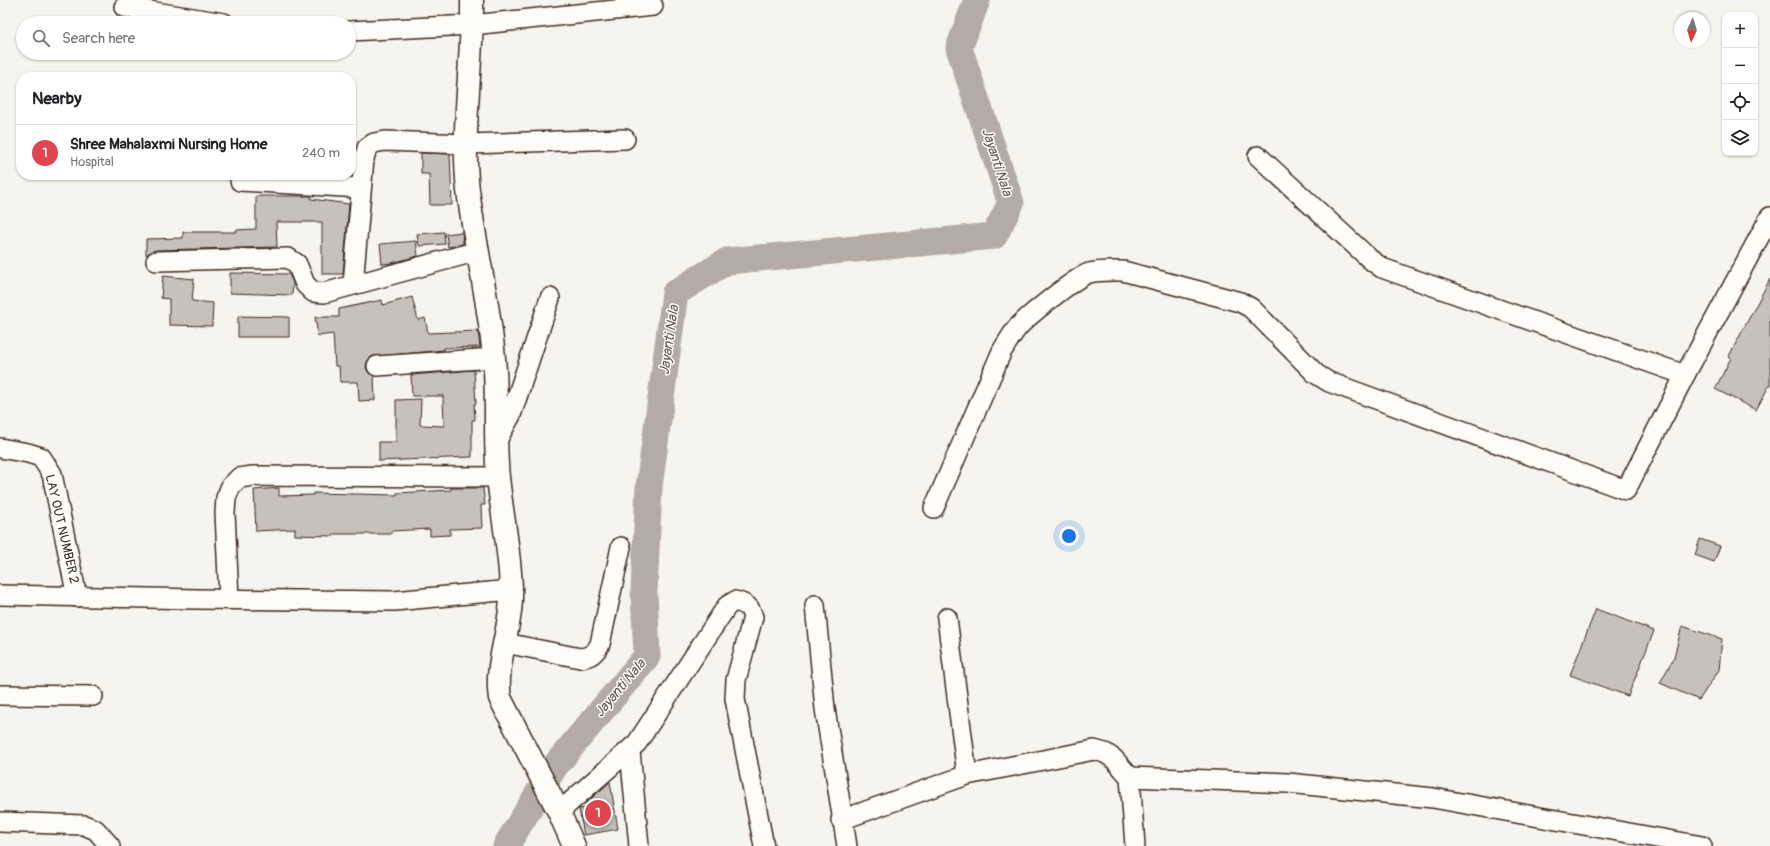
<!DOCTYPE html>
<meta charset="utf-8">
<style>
:root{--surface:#fff;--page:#f6f6f6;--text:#202124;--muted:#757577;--line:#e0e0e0;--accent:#2563eb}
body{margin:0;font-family:Pangolin,sans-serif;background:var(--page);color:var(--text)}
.controls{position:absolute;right:12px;top:12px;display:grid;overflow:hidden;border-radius:8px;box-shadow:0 1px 3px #0004}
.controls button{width:36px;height:36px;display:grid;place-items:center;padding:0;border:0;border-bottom:1px solid var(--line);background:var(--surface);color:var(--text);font:20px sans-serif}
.compass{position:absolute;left:1674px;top:12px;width:36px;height:36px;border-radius:50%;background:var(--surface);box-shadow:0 1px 3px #0004;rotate:184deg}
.you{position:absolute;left:1069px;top:536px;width:14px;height:14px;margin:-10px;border:3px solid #fff;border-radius:50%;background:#1a73e8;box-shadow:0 0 0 6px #1a73e833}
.badge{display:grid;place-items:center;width:26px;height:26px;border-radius:50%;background:var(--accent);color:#fff;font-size:13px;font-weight:700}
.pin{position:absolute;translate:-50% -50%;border:2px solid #fff;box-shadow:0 1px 4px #0006}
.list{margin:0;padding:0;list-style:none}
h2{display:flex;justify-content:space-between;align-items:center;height:52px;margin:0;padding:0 16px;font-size:17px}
h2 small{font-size:13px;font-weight:400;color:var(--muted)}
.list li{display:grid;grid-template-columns:26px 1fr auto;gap:12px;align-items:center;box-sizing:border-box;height:56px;padding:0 16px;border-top:1px solid var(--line)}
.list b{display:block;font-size:15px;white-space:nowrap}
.list p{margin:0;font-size:13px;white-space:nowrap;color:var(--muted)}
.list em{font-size:13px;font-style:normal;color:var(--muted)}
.icon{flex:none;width:22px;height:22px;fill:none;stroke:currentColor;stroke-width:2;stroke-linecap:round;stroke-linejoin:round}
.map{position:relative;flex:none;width:1770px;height:846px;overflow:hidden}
.search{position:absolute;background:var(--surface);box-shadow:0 1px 3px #0004;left:16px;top:16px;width:340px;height:44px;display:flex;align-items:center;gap:10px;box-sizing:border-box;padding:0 14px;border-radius:22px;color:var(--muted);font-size:15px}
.panel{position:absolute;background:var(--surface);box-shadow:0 1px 3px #0004;left:16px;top:72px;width:340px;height:108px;border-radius:16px}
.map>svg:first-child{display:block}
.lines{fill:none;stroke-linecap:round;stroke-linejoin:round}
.river{stroke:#b4aca4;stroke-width:27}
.building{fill:#c7c1bb;stroke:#3b2a1e}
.minor-casing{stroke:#3b2a1e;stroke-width:22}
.major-casing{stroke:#3b2a1e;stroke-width:25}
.minor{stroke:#fdfcf7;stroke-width:19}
.major{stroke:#fdfcf7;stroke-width:22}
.labels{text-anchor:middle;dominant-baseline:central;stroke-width:3;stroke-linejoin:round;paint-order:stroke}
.street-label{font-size:13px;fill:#3b2a1e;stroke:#fdfcf7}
.water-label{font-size:14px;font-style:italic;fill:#65584d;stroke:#fdfcf7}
</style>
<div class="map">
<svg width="1770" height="846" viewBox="0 0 1770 846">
<rect width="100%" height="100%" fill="#f5f4ee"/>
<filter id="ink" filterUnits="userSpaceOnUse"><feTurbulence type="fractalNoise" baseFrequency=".025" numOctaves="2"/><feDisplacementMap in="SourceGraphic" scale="8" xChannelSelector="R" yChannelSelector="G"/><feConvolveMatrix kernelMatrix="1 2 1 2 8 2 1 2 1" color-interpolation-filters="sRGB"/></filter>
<g filter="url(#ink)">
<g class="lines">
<!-- river -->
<path class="river" d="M506 846 555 766 647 656 644 592 649 487 675 293 727 261 994 236 1011 203 959 48 977 0"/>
</g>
<!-- building -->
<g class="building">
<path d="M421 153 450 154 452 205H430L429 174H421Z"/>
<path d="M256 196H311V199L349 204 343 274H322V222H276L277 247 156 250 146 255V239L183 238V232H236V230L256 229Z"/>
<path d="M444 232 445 244 419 246 417 234Z"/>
<path d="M462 232 463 244 448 247 446 234Z"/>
<path d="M416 241 418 256 392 263 382 264 380 244Z"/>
<path d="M230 273 289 274 293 283 292 295 230 293Z"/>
<path d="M163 276 194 279 192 301 213 303 212 326 169 325V299L161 298Z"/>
<path d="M1770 279V384L1756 410 1715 389 1731 358 1729 356Z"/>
<path d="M412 297 418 320 425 318 428 333 478 331 480 347 444 348V350L371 357 367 362 366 367 368 372 374 376 375 400 359 401 358 382H340L339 366H335L333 334 318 336 315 317H339V309L382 300 383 305Z"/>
<path d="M238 316 289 317V337H238Z"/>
<path d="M474 370 476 404H474L475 420H472V457L379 461V442H396V400L421 399 420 425 444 426 443 396H412L411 375Z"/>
<path d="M279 488V496L313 495V493L397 495V493L451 490V488H483L485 505H481L482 528 450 529V535L430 536V529L391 531V534H334V536L295 535V529L256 531 254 490Z"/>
<path d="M1700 539 1720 546 1714 562 1695 555Z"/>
<path d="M1596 609 1654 631 1628 696 1570 675Z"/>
<path d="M1682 626 1722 639 1719 670 1699 700 1660 683 1674 657Z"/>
<path d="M610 782 618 829 584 835 579 809 587 808V802Z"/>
</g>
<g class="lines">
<defs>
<g id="minor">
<path d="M124 7 224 23"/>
<path d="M349 31 472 25 653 6"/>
<path d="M1258 156 1371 260 1382 268 1685 375"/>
<path d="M240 181 361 188"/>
<path d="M156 261 288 258 297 264 305 284 313 292 324 293 478 251"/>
<path d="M353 284 364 159 367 148 374 143 385 141 466 144 625 139"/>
<path d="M377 366 494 358"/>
<path d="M495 444 511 415 550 298"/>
<path d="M0 448 28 453 41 457 52 474 77 597"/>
<path d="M934 508 1002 351C1007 343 1012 334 1018 327 1028 316 1076 277 1089 273 1100 270 1112 271 1123 271L1240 302 1251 308 1316 374 1329 382 1626 490 1685 375 1770 217"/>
<path d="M0 595 197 599 394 601 511 590"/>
<path d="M229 599 225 513 226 498 231 486 239 478 253 476 498 477"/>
<path d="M815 605 825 709 847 846"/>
<path d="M947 618 967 775"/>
<path d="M505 643 580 658C591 657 595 653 600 644L621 547"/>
<path d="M0 695 93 696"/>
<path d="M630 751 639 846"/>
<path d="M1130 777 1288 783 1433 798 1702 846"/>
<path d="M559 812 637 743 727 606 735 601C746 604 750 606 753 617L736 680 735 699 764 846"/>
<path d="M841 820 967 775 1094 750 1105 753 1114 759 1130 777 1135 846"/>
<path d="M0 822 84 825 96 830 110 846"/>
</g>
<path id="major" d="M472 0C473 63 461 127 468 190 475 246 489 301 494 358 498 397 494 438 498 477 502 515 510 552 511 589 513 626 494 662 500 698L559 812 574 846"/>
</defs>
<!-- minor casing -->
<use href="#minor" class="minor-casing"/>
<!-- major casing -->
<use href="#major" class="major-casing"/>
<!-- minor -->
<use href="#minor" class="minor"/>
<!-- major -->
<use href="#major" class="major"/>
</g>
</g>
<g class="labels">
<!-- street labels -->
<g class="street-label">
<text transform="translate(62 529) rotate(77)">LAY OUT NUMBER 2</text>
</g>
<!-- water labels -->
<g class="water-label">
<text transform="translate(997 162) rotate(72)">Jayanti Nala</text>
<text transform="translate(669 340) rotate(-82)">Jayanti Nala</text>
<text transform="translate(620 688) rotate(-50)">Jayanti Nala</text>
</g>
</g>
</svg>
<div class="controls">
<button>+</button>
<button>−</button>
<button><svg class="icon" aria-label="locate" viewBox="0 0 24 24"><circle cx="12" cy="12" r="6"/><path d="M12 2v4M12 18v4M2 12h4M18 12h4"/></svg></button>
<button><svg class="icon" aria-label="layers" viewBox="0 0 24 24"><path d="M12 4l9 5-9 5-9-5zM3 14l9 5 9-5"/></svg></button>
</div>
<svg class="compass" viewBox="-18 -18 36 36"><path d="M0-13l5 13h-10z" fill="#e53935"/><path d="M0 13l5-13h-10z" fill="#757577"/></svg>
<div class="you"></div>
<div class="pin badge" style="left:598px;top:813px;background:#e0444e">1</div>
<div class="search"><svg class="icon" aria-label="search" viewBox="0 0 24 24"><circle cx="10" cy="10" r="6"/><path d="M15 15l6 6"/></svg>Search here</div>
<section class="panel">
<h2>Nearby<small></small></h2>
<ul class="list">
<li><span class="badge" style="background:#e0444e">1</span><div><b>Shree Mahalaxmi Nursing Home</b><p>Hospital</p></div><em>240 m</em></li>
</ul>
</section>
</div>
